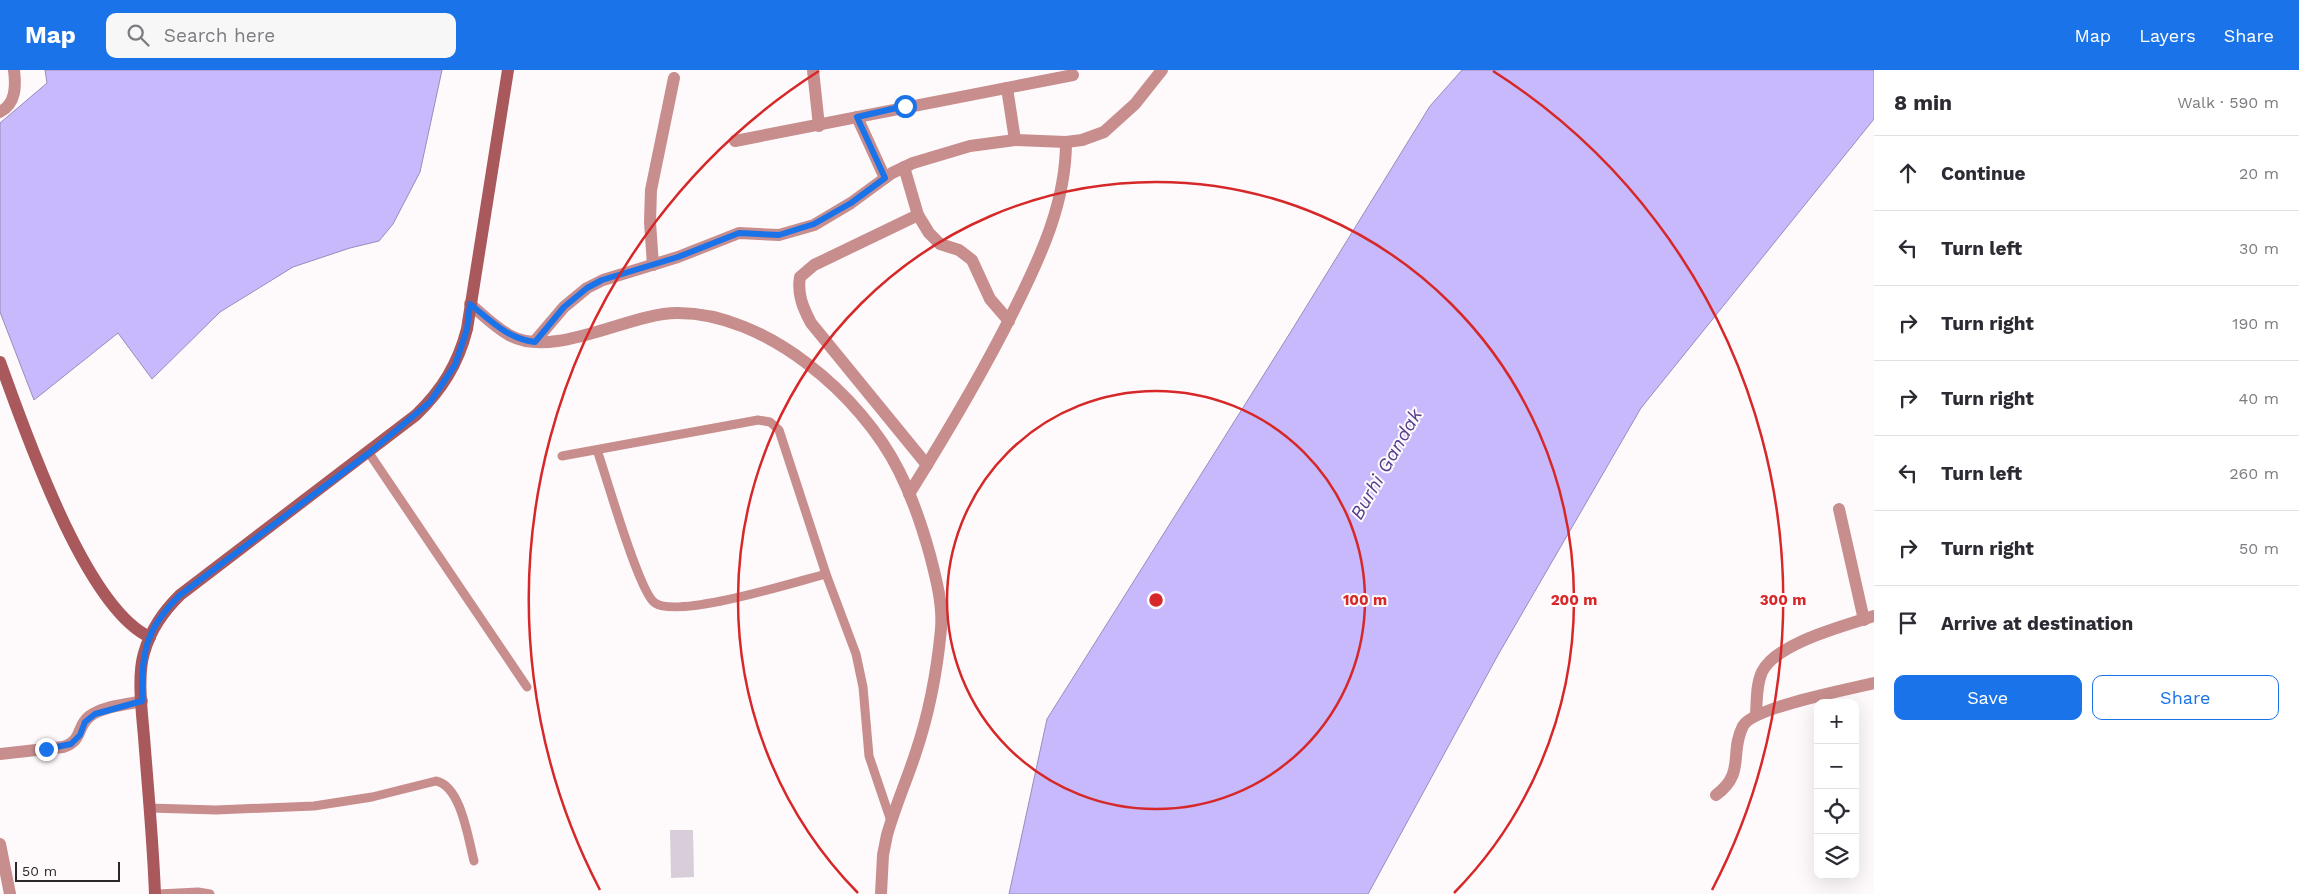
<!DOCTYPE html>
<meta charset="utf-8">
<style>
:root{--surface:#fff;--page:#f7f7f7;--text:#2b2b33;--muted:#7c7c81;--line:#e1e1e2;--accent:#1a73e8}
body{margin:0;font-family:"Work Sans",sans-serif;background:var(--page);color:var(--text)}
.controls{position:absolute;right:15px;bottom:15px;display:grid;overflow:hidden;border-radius:10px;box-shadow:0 5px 20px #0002}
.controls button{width:45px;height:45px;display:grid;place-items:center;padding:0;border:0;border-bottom:1px solid var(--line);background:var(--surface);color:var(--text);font:25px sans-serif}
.scale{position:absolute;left:15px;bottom:12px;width:105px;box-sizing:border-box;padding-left:5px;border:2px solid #2c2628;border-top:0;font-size:14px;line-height:18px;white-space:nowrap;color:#2c2628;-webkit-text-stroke:4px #fefafc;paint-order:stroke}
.stop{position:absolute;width:15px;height:15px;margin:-11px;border:4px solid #1a73e8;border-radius:50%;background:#fff}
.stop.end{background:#1a73e8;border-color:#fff;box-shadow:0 1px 5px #0008}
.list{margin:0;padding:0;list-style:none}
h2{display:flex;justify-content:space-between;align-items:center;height:65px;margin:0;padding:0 20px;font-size:21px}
h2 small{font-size:16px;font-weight:400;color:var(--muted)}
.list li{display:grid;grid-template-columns:32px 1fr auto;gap:15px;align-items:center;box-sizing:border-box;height:75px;padding:0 20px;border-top:1px solid var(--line)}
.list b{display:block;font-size:19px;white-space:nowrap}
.list em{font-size:16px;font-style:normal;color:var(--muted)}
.actions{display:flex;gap:10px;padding:15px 20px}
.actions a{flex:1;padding:11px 0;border:1px solid var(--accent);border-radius:10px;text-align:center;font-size:18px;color:var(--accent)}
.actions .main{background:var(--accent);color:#fff}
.icon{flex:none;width:28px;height:28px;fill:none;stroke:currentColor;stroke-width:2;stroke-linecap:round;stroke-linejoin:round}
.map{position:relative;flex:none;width:1874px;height:824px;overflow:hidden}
header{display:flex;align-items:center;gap:30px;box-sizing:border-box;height:70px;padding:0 25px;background:var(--accent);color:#fff}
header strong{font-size:24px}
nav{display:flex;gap:28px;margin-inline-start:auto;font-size:18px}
.search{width:350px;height:45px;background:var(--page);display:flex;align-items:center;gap:12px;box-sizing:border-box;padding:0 18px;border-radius:10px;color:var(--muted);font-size:19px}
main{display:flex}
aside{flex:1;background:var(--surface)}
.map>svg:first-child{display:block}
.water{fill:#c8b8fc;stroke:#998cbc}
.building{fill:#d8ced9}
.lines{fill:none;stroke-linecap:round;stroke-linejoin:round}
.lane{stroke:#c88e8e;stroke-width:9}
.street{stroke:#c88e8e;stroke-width:12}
.secondary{stroke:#a9585b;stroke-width:12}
.route{stroke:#1a73e8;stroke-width:6}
.ring{fill:none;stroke:#d62828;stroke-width:2.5}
.labels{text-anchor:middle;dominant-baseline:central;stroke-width:4;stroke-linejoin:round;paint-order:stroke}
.water-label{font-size:19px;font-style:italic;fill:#563e8c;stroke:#fefafc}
.centre{fill:#d62828;stroke:#fefafc;stroke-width:2.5}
.ring-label{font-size:15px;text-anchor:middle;font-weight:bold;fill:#d62828;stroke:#fefafc;stroke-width:4;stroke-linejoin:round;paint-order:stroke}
</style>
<header>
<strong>Map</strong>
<div class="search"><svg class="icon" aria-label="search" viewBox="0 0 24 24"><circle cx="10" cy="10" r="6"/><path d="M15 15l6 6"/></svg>Search here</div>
<nav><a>Map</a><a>Layers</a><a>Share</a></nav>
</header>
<main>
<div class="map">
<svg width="1874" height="824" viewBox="0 0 1874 824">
<rect width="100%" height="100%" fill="#fefafc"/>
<!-- water -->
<g class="water">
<path d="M45 0H442L420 102 393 154 379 171 350 178 293 197 220 242 152 309 118 263 34 330 0 242V53L47 13Z"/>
<path d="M1462 0H1874V49L1641 338 1498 585 1368 824H1009L1047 649 1290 263 1430 36Z"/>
</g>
<!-- building -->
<path class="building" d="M670 760H693L694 807 671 808Z"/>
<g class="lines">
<!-- lane -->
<g class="lane">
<path d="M597 380C606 405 639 523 655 533 678 549 795 512 826 504"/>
<path d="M369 383 527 617"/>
<path d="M562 386 758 350 770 352 779 360 826 504 856 584 863 617 869 686 891 751"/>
<path d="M149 738 216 740 314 736 372 727 436 711C461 716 468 768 474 791"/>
<path d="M158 824 198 822 210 824"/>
</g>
<!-- street -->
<g class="street">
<path d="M813 0 819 56"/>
<path d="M1007 18 1015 70"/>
<path d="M0 42C16 34 16 16 14 0"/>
<path d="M857 47 885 108"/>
<path d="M735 71 1073 5"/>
<path d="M904 97 918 145 929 163 940 174 959 180 972 190 990 229 1009 251"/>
<path d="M918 145 814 195 800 207C797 224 803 238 811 253L927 395"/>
<path d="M653 195 650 152 651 120 674 8"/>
<path d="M470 234C483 245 495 257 509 265 553 290 629 243 677 243 765 242 862 326 899 401 912 427 922 456 930 485 936 508 943 534 941 559 937 602 929 644 915 685 906 712 895 737 887 765L883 785 881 824"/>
<path d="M535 271 564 237 587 218 603 210 678 187 739 163 779 165 814 155 851 133 892 103 913 93 970 76 1015 70 1066 72 1082 70 1104 62 1135 34 1162 0"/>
<path d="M909 424C947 363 983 303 1015 238 1041 186 1066 132 1066 72"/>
<path d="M1839 439 1864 550"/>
<path d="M1756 644C1757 631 1756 615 1762 602 1776 573 1844 556 1874 546"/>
<path d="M0 684 63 677C84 670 76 656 90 646 103 636 126 635 142 631"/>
<path d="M1716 725C1746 703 1729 683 1743 656 1753 637 1850 619 1874 613"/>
<path d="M0 774 10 824"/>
</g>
<!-- secondary -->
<g class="secondary">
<path d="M0 292C24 358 85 538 150 567"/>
<path d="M155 824C153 772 148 719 144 667 142 643 137 606 144 583 151 559 163 542 180 525L416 345C442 320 458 294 467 259L508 0"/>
</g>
</g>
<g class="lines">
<!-- route -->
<path class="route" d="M46 679 71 674 80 665 85 652 95 644 142 631C142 583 144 560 180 525L369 383 430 332 455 295 467 259 470 234C491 251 508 269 535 272L564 237 587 218 602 210 678 187 739 163 779 165 814 154 851 133 885 108 857 47 905 36"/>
</g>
<!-- distance rings -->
<g class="ring">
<circle cx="1156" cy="530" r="209"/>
<path d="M858 823A418 418 0 1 1 1454 823"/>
<path d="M600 820A627 627 0 0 1 819 1M1493 1A627 627 0 0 1 1712 820"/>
</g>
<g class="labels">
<!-- water labels -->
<g class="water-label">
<text transform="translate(1386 394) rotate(-60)">Burhi Gandak</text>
</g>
</g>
<circle cx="1156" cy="530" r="8" class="centre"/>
<g class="ring-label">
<text x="1365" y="535">100 m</text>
<text x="1574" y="535">200 m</text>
<text x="1783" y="535">300 m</text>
</g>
</svg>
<div class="controls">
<button>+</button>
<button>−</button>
<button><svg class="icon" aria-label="locate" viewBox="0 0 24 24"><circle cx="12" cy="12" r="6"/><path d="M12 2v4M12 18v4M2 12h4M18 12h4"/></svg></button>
<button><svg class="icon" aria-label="layers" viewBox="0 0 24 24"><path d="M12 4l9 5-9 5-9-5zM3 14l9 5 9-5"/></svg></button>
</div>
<div class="scale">50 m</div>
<div class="stop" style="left:905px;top:36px"></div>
<div class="stop end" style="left:46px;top:679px"></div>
</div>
<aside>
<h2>8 min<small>Walk · 590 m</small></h2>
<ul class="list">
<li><svg class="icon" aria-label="ahead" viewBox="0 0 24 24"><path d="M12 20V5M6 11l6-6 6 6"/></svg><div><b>Continue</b></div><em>20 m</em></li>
<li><svg class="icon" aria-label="left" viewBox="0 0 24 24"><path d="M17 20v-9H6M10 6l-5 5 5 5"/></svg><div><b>Turn left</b></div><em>30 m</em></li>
<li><svg class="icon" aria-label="right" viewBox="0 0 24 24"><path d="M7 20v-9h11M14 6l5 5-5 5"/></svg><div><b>Turn right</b></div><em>190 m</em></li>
<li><svg class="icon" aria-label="right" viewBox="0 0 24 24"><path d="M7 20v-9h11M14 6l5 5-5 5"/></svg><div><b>Turn right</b></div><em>40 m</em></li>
<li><svg class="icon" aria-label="left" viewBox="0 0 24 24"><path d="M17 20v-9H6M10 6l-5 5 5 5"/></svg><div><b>Turn left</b></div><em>260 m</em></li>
<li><svg class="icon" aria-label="right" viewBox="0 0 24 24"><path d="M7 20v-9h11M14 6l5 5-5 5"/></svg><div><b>Turn right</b></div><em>50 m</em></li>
<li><svg class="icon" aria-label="arrive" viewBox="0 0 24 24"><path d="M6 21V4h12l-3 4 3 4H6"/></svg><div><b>Arrive at destination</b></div></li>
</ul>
<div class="actions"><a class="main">Save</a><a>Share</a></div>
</aside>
</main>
